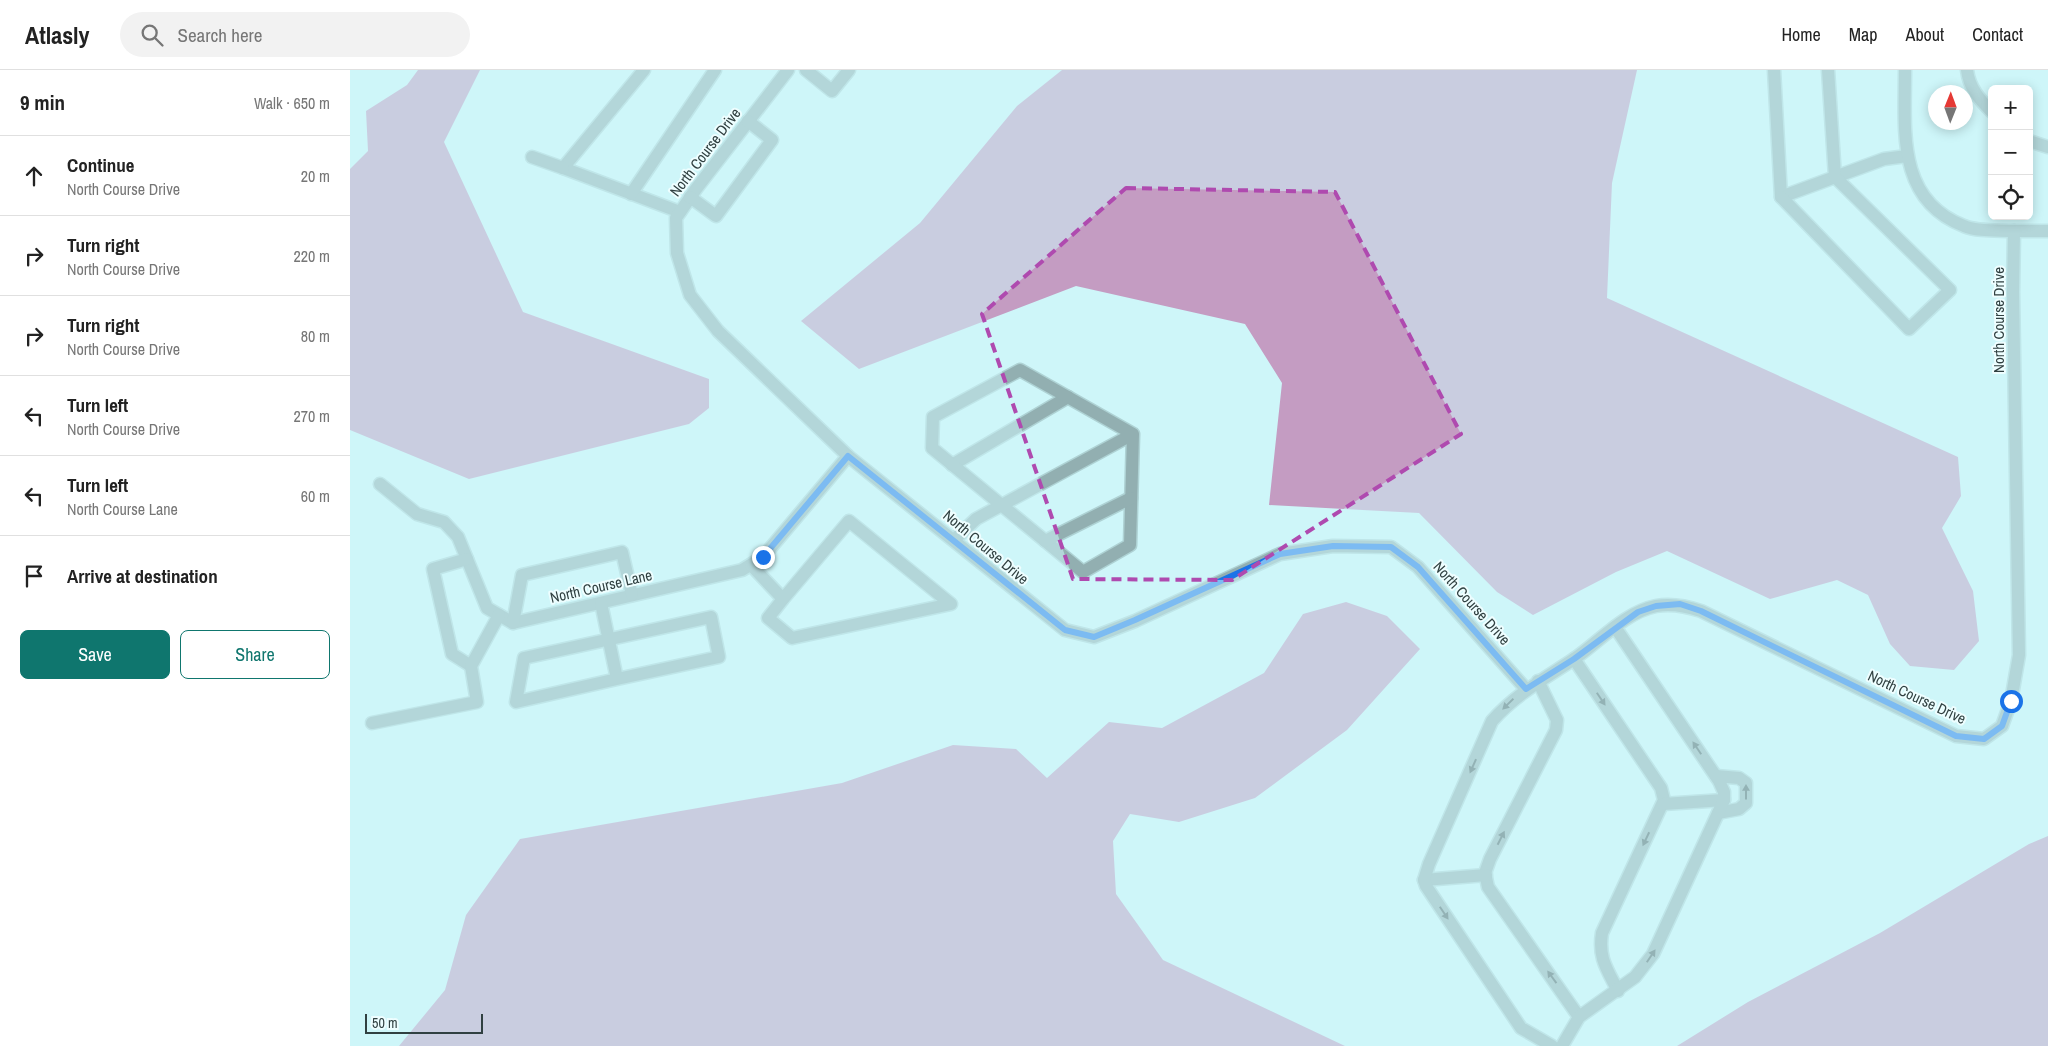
<!DOCTYPE html>
<meta charset="utf-8">
<style>
:root{--surface:#fff;--page:#f2f2f2;--text:#222;--muted:#767676;--line:#e0e0e0;--accent:#0f766e}
body{margin:0;font-family:"Archivo Narrow",sans-serif;background:var(--page);color:var(--text)}
.controls{position:absolute;right:15px;top:15px;display:grid;overflow:hidden;border-radius:8px;box-shadow:0 2px 12px #0003}
.controls button{width:45px;height:45px;display:grid;place-items:center;padding:0;border:0;border-bottom:1px solid var(--line);background:var(--surface);color:var(--text);font:25px sans-serif}
.compass{position:absolute;left:1578px;top:15px;width:45px;height:45px;border-radius:50%;background:var(--surface);box-shadow:0 2px 12px #0003;rotate:1deg}
.scale{position:absolute;left:15px;bottom:12px;width:118px;box-sizing:border-box;padding-left:5px;border:2px solid #304041;border-top:0;font-size:14px;line-height:18px;white-space:nowrap;color:#304041;-webkit-text-stroke:4px #eefeff;paint-order:stroke}
.stop{position:absolute;width:15px;height:15px;margin:-11px;border:4px solid #1a73e8;border-radius:50%;background:#fff}
.stop.end{background:#1a73e8;border-color:#fff;box-shadow:0 1px 5px #0008}
.list{margin:0;padding:0;list-style:none}
h2{display:flex;justify-content:space-between;align-items:center;height:65px;margin:0;padding:0 20px;font-size:21px}
h2 small{font-size:16px;font-weight:400;color:var(--muted)}
.list li{display:grid;grid-template-columns:32px 1fr auto;gap:15px;align-items:center;box-sizing:border-box;height:80px;padding:0 20px;border-top:1px solid var(--line)}
.list b{display:block;font-size:19px;white-space:nowrap}
.list p{margin:0;font-size:16px;white-space:nowrap;color:var(--muted)}
.list em{font-size:16px;font-style:normal;color:var(--muted)}
.actions{display:flex;gap:10px;padding:15px 20px}
.actions a{flex:1;padding:11px 0;border:1px solid var(--accent);border-radius:8px;text-align:center;font-size:18px;color:var(--accent)}
.actions .main{background:var(--accent);color:#fff}
.icon{flex:none;width:28px;height:28px;fill:none;stroke:currentColor;stroke-width:2;stroke-linecap:round;stroke-linejoin:round}
.map{position:relative;flex:none;width:1698px;height:976px;overflow:hidden}
header{display:flex;align-items:center;gap:30px;box-sizing:border-box;height:70px;padding:0 25px;background:var(--surface);border-bottom:1px solid var(--line)}
header strong{font-size:24px}
nav{display:flex;gap:28px;margin-inline-start:auto;font-size:18px}
.search{width:350px;height:45px;background:var(--page);display:flex;align-items:center;gap:12px;box-sizing:border-box;padding:0 18px;border-radius:28px;color:var(--muted);font-size:19px}
main{display:flex}
aside{flex:1;background:var(--surface)}
.map>svg:first-child{display:block}
.water{fill:#c49cc2}
.lines{fill:none;stroke-linecap:round;stroke-linejoin:round}
.minor-casing{stroke:#aed2d4;stroke-width:15}
.minor{stroke:#92afb1;stroke-width:12}
.oneway{fill:#4d6163}
.route{stroke:#1a73e8;stroke-width:6}
.marked{fill:none;stroke:#af4aaf;stroke-width:4;stroke-dasharray:10 6;stroke-linejoin:round}
.labels{text-anchor:middle;dominant-baseline:central;stroke-width:4;stroke-linejoin:round;paint-order:stroke}
.street-label{font-size:15px;fill:#304041;stroke:#eefeff}
</style>
<header>
<strong>Atlasly</strong>
<div class="search"><svg class="icon" aria-label="search" viewBox="0 0 24 24"><circle cx="10" cy="10" r="6"/><path d="M15 15l6 6"/></svg>Search here</div>
<nav><a>Home</a><a>Map</a><a>About</a><a>Contact</a></nav>
</header>
<main>
<aside>
<h2>9 min<small>Walk · 650 m</small></h2>
<ul class="list">
<li><svg class="icon" aria-label="ahead" viewBox="0 0 24 24"><path d="M12 20V5M6 11l6-6 6 6"/></svg><div><b>Continue</b><p>North Course Drive</p></div><em>20 m</em></li>
<li><svg class="icon" aria-label="right" viewBox="0 0 24 24"><path d="M7 20v-9h11M14 6l5 5-5 5"/></svg><div><b>Turn right</b><p>North Course Drive</p></div><em>220 m</em></li>
<li><svg class="icon" aria-label="right" viewBox="0 0 24 24"><path d="M7 20v-9h11M14 6l5 5-5 5"/></svg><div><b>Turn right</b><p>North Course Drive</p></div><em>80 m</em></li>
<li><svg class="icon" aria-label="left" viewBox="0 0 24 24"><path d="M17 20v-9H6M10 6l-5 5 5 5"/></svg><div><b>Turn left</b><p>North Course Drive</p></div><em>270 m</em></li>
<li><svg class="icon" aria-label="left" viewBox="0 0 24 24"><path d="M17 20v-9H6M10 6l-5 5 5 5"/></svg><div><b>Turn left</b><p>North Course Lane</p></div><em>60 m</em></li>
<li><svg class="icon" aria-label="arrive" viewBox="0 0 24 24"><path d="M6 21V4h12l-3 4 3 4H6"/></svg><div><b>Arrive at destination</b></div></li>
</ul>
<div class="actions"><a class="main">Save</a><a>Share</a></div>
</aside>
<div class="map">
<svg width="1698" height="976" viewBox="0 0 1698 976">
<rect width="100%" height="100%" fill="#cef6f9"/>
<!-- water -->
<g class="water">
<path d="M68 0H130L94 72 173 242 359 309V338L339 354 119 409 0 360V99L18 81 16 41 57 15Z"/>
<path d="M712 0H1287L1262 113 1257 228 1608 387 1611 426 1592 458 1623 521 1629 571 1604 600 1560 596 1540 574 1518 525 1487 510 1420 529 1317 481 1266 502 1183 545 1147 522 1069 443 919 435 932 313 895 254 726 216 509 299 451 251 570 153 667 36Z"/>
<path d="M996 532 1037 546 1070 579 997 660 905 728 829 752 780 744 763 771 766 824 813 890 995 976H49L95 920 116 845 170 769 492 713 603 675 666 679 697 708 759 652 812 658 914 603 953 544Z"/>
<path d="M1698 766V976H1327L1398 932 1530 863 1679 774Z"/>
</g>
<g class="lines">
<defs>
<g id="minor">
<path d="M294 0 213 98 330 142"/>
<path d="M438 0 346 119 326 148 327 183 340 225 368 261 498 386 715 560 744 567 785 551 930 484 983 476 1041 477 1068 497 1176 619"/>
<path d="M456 0 482 21 499 0"/>
<path d="M1424 0 1431 127 1534 89 1557 86"/>
<path d="M1617 0C1619 18 1630 30 1642 42"/>
<path d="M1679 71 1698 77"/>
<path d="M182 87 213 98"/>
<path d="M281 124 365 0"/>
<path d="M340 127 366 146 422 70 398 51"/>
<path d="M1431 127 1559 259 1600 220 1485 107 1478 0"/>
<path d="M1664 161H1698"/>
<path d="M602 395 718 327"/>
<path d="M30 414 67 444 94 452 108 467 137 538 163 553 392 500 413 487 498 386"/>
<path d="M604 470 626 449 783 364 780 475 733 502 582 378 583 347 670 300 783 364"/>
<path d="M695 471 781 428"/>
<path d="M117 489 83 499 102 584 121 596"/>
<path d="M401 495 433 529 418 548 442 568 601 534 499 451 433 529"/>
<path d="M251 533 267 609 166 632 174 588 361 547 369 587 267 609"/>
<path d="M163 553 172 505 272 482 282 525"/>
<path d="M1224 589 1311 718 1314 730 1252 863C1248 888 1257 899 1268 921"/>
<path d="M1188 611 1207 650 1206 660 1140 789 1135 803 1138 817 1229 947"/>
<path d="M22 653 127 632 121 596 149 545"/>
<path d="M1366 706 1389 708 1396 713V733L1389 739 1368 743"/>
<path d="M1313 734 1374 730"/>
<path d="M1074 810 1136 805"/>
<path d="M1202 976 1171 958 1076 816 1074 810 1079 794 1142 651C1166 624 1194 609 1224 589 1249 572 1275 542 1306 536 1322 533 1336 536 1351 541L1606 666 1634 669 1652 656 1661 631 1669 585 1663 222 1664 161C1649 160 1628 162 1614 156 1546 130 1555 60 1555 0"/>
<path d="M1212 976 1229 947 1285 907 1303 884 1374 730V722L1369 711 1265 557"/>
</g>
</defs>
<!-- minor casing -->
<use href="#minor" class="minor-casing"/>
<!-- minor -->
<use href="#minor" class="minor"/>
</g>
<!-- one-way arrows -->
<defs><path id="oneway-solid" d="M-6-.8H1V-3.2L6.5 0L1 3.2V.8H-6Z" transform="scale(1.25)"/></defs>
<g class="oneway">
<use href="#oneway-solid" transform="translate(1251 629) rotate(56)"/>
<use href="#oneway-solid" transform="translate(1158 634) rotate(136)"/>
<use href="#oneway-solid" transform="translate(1347 678) rotate(-124)"/>
<use href="#oneway-solid" transform="translate(1123 696) rotate(114)"/>
<use href="#oneway-solid" transform="translate(1396 722) rotate(-90)"/>
<use href="#oneway-solid" transform="translate(1151 768) rotate(-63)"/>
<use href="#oneway-solid" transform="translate(1296 769) rotate(115)"/>
<use href="#oneway-solid" transform="translate(1094 843) rotate(56)"/>
<use href="#oneway-solid" transform="translate(1301 886) rotate(-56)"/>
<use href="#oneway-solid" transform="translate(1202 907) rotate(-126)"/>
</g>
<g class="lines">
<!-- route -->
<path class="route" d="M413 487 498 386 715 560 744 567 785 550 930 484 983 476 1041 477 1068 497 1176 619 1224 589 1288 542 1306 536 1330 534 1351 541 1606 666 1634 669 1652 656 1661 631"/>
</g>
<!-- marked area -->
<path d="M0 0H1698V976H0ZM776 118 985 122 1111 364 882 510 723 509 632 244Z" fill="#cef6f9" fill-opacity=".55" fill-rule="evenodd"/>
<path class="marked" d="M776 118 985 122 1111 364 882 510 723 509 632 244Z"/>
<g class="labels">
<!-- street labels -->
<g class="street-label">
<text transform="translate(355 82) rotate(-53)">North Course Drive</text>
<text transform="translate(1648 250) rotate(-90)">North Course Drive</text>
<text transform="translate(636 477) rotate(40)">North Course Drive</text>
<text transform="translate(251 516) rotate(-13)">North Course Lane</text>
<text transform="translate(1122 533) rotate(48)">North Course Drive</text>
<text transform="translate(1567 627) rotate(25)">North Course Drive</text>
</g>
</g>
</svg>
<div class="controls">
<button>+</button>
<button>−</button>
<button><svg class="icon" aria-label="locate" viewBox="0 0 24 24"><circle cx="12" cy="12" r="6"/><path d="M12 2v4M12 18v4M2 12h4M18 12h4"/></svg></button>
</div>
<svg class="compass" viewBox="-18 -18 36 36"><path d="M0-13l5 13h-10z" fill="#e53935"/><path d="M0 13l5-13h-10z" fill="#767676"/></svg>
<div class="scale">50 m</div>
<div class="stop" style="left:1661px;top:631px"></div>
<div class="stop end" style="left:413px;top:487px"></div>
</div>
</main>
